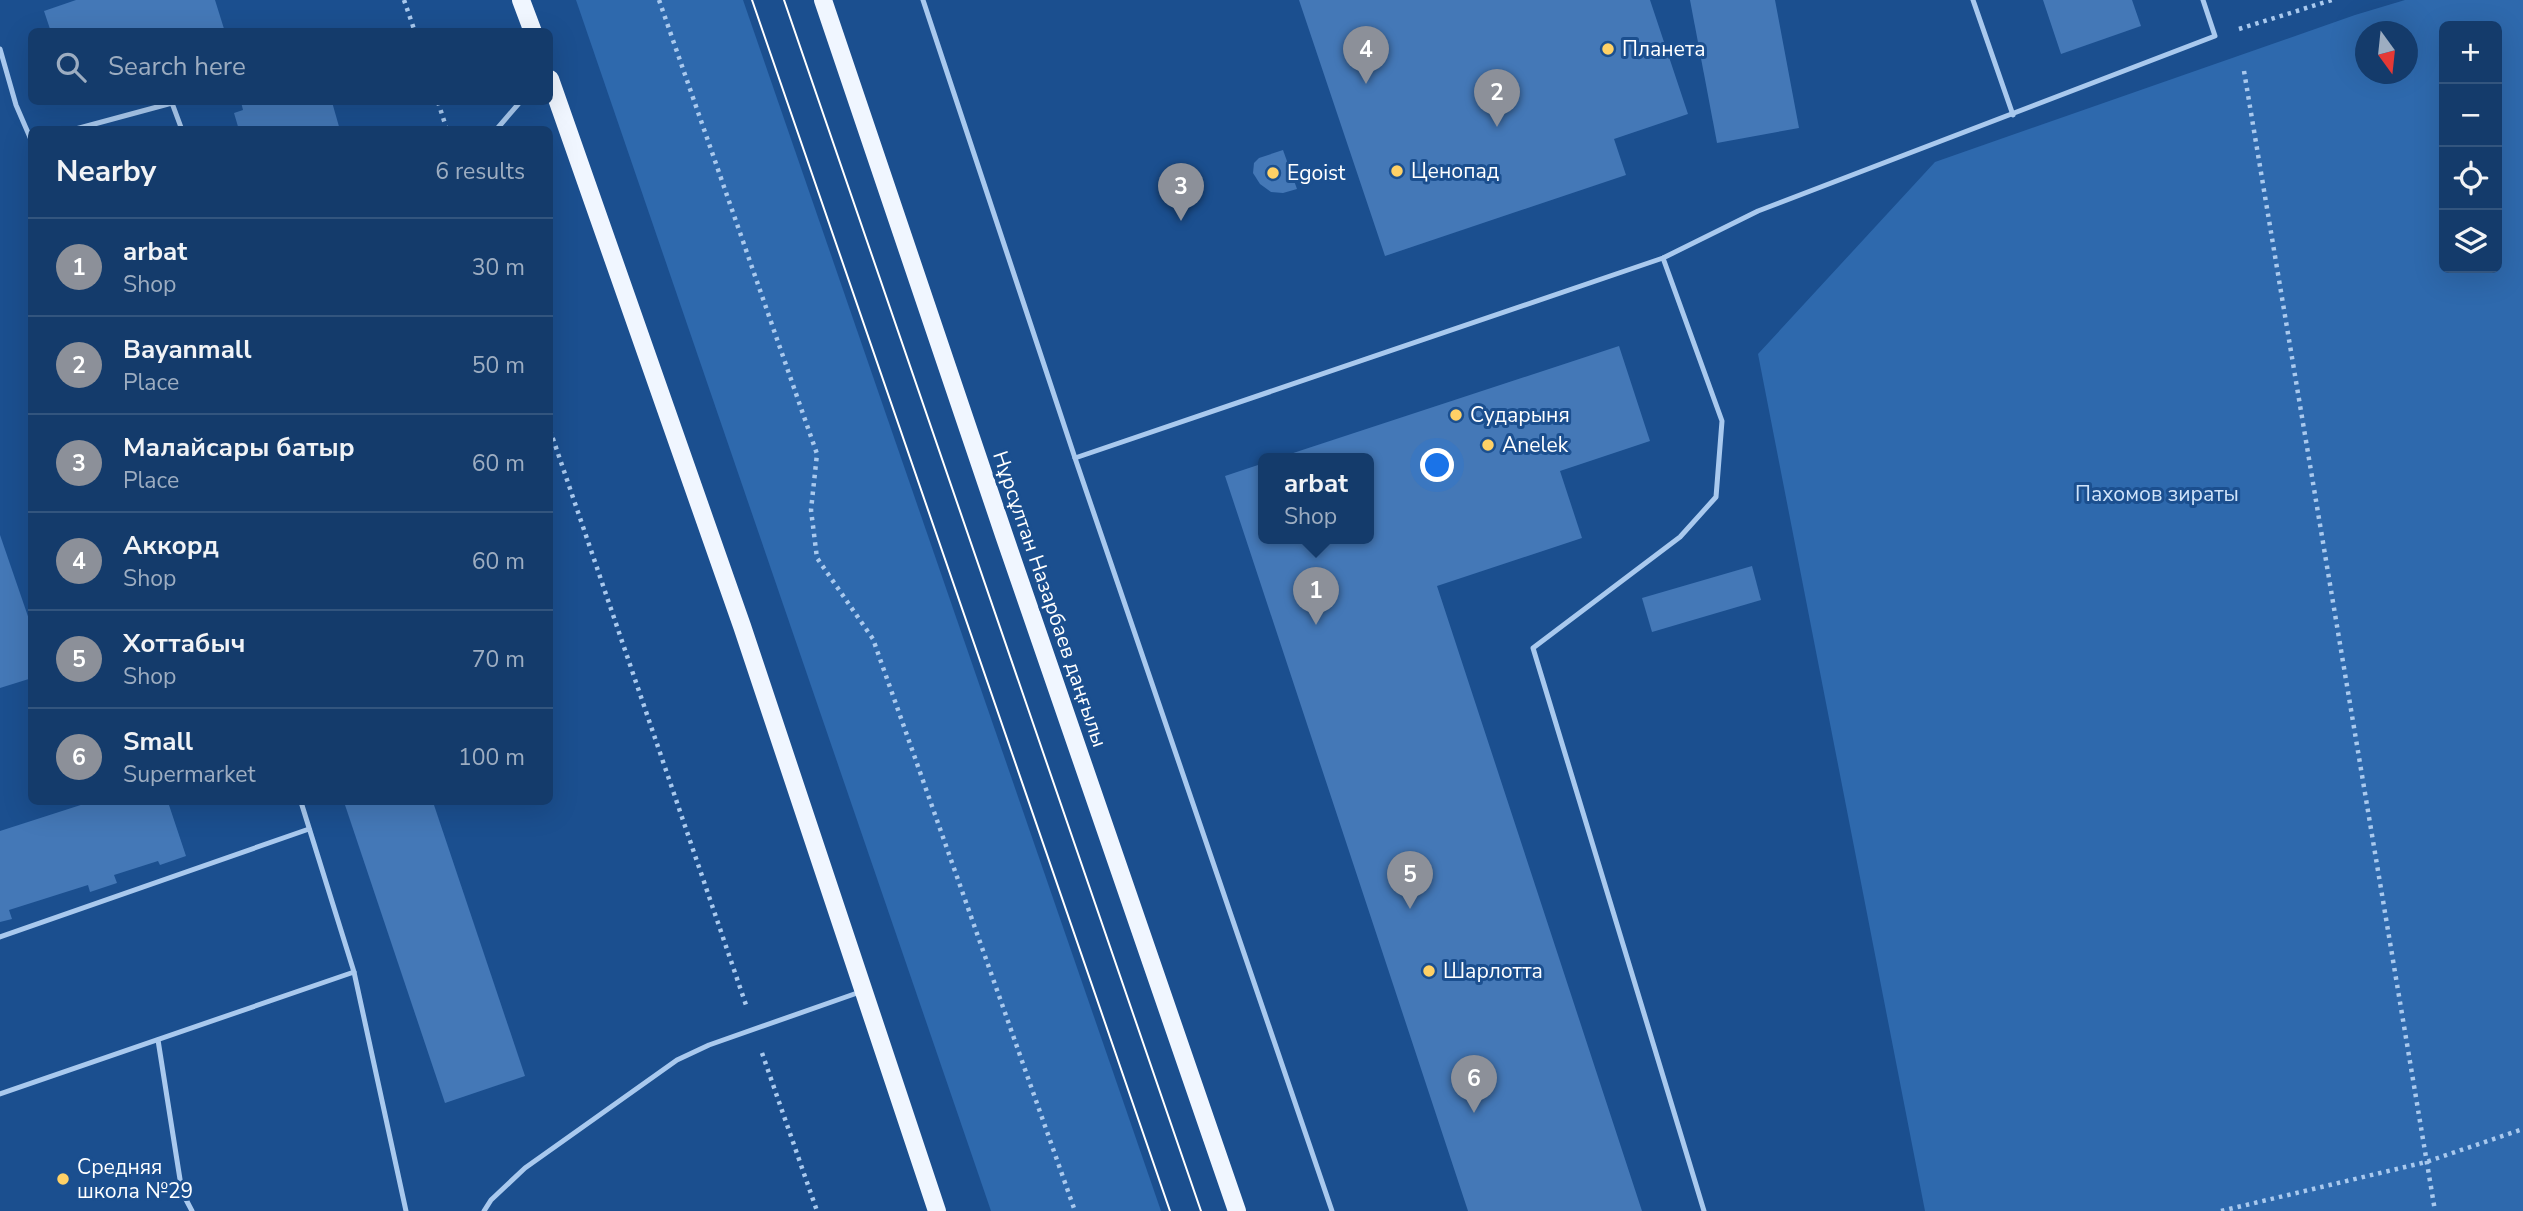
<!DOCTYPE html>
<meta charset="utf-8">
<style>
:root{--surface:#143b6b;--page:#214673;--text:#f1f3f6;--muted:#9dadc1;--line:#33557e;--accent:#8c9099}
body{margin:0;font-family:"Nunito Sans",sans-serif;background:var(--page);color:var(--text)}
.controls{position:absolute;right:21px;top:21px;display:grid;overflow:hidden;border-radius:10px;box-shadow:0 7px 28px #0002}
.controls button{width:63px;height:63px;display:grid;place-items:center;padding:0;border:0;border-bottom:2px solid var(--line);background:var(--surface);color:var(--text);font:35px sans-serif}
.compass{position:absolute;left:2355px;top:21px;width:63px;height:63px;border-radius:50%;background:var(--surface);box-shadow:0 7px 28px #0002;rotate:165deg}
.you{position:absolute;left:1438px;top:466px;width:24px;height:24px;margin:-18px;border:5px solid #fff;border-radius:50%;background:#1a73e8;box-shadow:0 0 0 10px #1a73e833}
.badge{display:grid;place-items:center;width:46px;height:46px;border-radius:50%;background:var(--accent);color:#fff;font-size:23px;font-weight:700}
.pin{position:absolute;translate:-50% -58px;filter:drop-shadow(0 2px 4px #0008)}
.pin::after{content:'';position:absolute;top:37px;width:24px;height:21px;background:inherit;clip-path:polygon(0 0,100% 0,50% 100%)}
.popup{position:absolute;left:1258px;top:453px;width:116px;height:91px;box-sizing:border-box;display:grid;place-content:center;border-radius:10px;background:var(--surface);filter:drop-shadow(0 2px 5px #0005);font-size:23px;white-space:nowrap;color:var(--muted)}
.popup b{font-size:26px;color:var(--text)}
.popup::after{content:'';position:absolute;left:50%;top:100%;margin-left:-14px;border:14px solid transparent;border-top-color:var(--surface)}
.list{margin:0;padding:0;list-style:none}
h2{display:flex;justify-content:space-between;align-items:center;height:91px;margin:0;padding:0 28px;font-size:30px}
h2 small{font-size:23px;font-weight:400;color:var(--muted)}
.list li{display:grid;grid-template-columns:46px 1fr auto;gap:21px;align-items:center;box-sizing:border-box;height:98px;padding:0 28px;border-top:2px solid var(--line)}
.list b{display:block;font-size:26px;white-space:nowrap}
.list p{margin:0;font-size:23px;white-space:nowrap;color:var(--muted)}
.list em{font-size:23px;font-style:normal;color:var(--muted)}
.icon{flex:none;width:38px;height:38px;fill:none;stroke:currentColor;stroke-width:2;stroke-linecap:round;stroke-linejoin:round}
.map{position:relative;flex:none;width:2523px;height:1211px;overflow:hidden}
.search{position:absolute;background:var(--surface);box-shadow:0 7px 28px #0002;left:28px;top:28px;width:525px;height:77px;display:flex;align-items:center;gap:18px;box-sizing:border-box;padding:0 24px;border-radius:10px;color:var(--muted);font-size:26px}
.panel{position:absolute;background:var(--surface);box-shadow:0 7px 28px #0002;left:28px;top:126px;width:525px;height:679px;border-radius:10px}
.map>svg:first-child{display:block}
.green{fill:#2e69ad;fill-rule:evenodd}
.building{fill:#4478b7}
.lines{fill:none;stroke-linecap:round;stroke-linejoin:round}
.path{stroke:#a9c9ee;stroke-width:4.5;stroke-dasharray:3.5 5;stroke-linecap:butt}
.service{stroke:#a9c9ee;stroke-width:5}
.primary{stroke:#f0f6ff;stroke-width:18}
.tram{stroke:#fff;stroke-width:2}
.poi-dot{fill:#ffd166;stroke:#1b4f8f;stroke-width:2.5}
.labels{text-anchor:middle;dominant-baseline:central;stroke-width:6;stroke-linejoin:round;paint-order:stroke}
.poi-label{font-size:21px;fill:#fff;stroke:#1b4f8f;text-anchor:start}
.park-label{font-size:21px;fill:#cfe3fa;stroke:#1b4f8f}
.street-label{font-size:21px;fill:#fff;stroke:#1b4f8f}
</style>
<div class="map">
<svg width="2523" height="1211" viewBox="0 0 2523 1211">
<rect width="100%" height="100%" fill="#1b4f8f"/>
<!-- green -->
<g class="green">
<path d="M576 0H743L1161 1211H991Z"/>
<path d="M2405 0H2523V1211H1925L1758 354 1935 162 2355 15ZM2444 26H2497V268H2444ZM2366 32H2408V74H2366Z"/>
</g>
<!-- building -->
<g class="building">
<path d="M76 0H215L225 32H51L44 11Z"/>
<path d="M1299 0H1650L1688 114 1614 139 1626 175 1385 256Z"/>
<path d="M1690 0H1775L1799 128 1717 143Z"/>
<path d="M2043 0H2132L2141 26 2061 54Z"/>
<path d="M241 102H332L340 130H239L234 113 243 110Z"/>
<path d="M1283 150 1297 189 1283 193 1271 192 1260 184 1253 173 1254 163 1259 158Z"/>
<path d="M1619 346 1650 441 1560 471 1582 538 1437 586 1642 1211H1468L1225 476 1264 463V539H1368V459L1278 458Z"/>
<path d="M0 535 32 628V678L0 688Z"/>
<path d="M1752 566 1761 600 1652 632 1642 598Z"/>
<path d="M90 802H168L186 856 160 865 158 861 114 875 117 883 90 892 88 885 9 910 12 919 0 922V831Z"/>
<path d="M344 802H433L525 1076 445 1103Z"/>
</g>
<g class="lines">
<!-- path -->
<g class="path">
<path d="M404 0 415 32"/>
<path d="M659 0 817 454 811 510 817 558 873 639 1075 1211"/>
<path d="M2239 29 2332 0"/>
<path d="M2244 71 2435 1211"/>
<path d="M438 102 447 130"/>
<path d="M550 430 746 1005"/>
<path d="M762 1053 817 1211"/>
<path d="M2221 1211 2426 1162 2523 1129"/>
</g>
<!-- service -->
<g class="service">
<path d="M923 0 1075 458 1332 1211"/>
<path d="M1973 0 2013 115"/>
<path d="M0 49 16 105 32 142"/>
<path d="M72 130 172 103 182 130"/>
<path d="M496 130 520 102"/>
<path d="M1663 258 1722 421 1716 497 1680 537 1533 648 1704 1211"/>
<path d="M1075 458 1663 258 1758 211 2215 36 2203 0"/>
<path d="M301 802 354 972 406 1211"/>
<path d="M0 937 309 829"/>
<path d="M158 1040 182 1192 192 1211"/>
<path d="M0 1094 354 972"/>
<path d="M484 1211 491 1200 525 1168 677 1060 709 1045 860 992"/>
</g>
<!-- primary -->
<g class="primary">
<path d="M521 0 533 32"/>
<path d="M823 0 1004 535 1237 1211"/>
<path d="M550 79 742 626 937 1211"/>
</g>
<!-- tram -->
<g class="tram">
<path d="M752 0 1170 1211"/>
<path d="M784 0 1201 1211"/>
</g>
</g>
<!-- markers -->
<g class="poi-dot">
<circle cx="1608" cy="49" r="7"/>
<circle cx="1397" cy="171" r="7"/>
<circle cx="1273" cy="173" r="7"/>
<circle cx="1456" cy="415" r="7"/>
<circle cx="1488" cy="445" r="7"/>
<circle cx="1429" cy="971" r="7"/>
<circle cx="63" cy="1179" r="7"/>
</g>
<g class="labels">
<!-- poi labels -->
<g class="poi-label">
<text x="1622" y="49">Планета</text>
<text x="1411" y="171">Ценопад</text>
<text x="1287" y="173">Egoist</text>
<text x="1470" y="415">Сударыня</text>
<text x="1502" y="445">Anelek</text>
<text x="1443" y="971">Шарлотта</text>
<text x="77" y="1167">Средняя<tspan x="77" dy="24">школа №29</tspan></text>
</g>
<!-- park labels -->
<g class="park-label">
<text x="2157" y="494">Пахомов зираты</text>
</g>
<!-- street labels -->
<g class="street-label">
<text transform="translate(1050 599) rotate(71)">Нұрсұлтан Назарбаев даңғылы</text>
</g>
</g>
</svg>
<div class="controls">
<button>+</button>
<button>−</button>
<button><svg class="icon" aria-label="locate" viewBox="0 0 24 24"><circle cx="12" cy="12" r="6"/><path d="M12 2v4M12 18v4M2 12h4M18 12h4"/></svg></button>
<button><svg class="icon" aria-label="layers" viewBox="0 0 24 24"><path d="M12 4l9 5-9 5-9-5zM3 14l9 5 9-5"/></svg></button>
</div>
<svg class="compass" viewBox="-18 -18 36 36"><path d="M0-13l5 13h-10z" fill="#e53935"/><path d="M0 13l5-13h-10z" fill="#9dadc1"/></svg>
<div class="you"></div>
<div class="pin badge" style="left:1316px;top:625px">1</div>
<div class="popup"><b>arbat</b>Shop</div>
<div class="pin badge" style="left:1497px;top:127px">2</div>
<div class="pin badge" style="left:1181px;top:221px">3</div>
<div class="pin badge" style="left:1366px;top:84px">4</div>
<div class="pin badge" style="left:1410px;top:909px">5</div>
<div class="pin badge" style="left:1474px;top:1113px">6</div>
<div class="search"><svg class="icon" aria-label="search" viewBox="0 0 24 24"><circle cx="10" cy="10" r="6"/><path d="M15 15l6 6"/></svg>Search here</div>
<section class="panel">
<h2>Nearby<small>6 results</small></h2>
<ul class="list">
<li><span class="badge">1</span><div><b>arbat</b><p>Shop</p></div><em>30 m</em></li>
<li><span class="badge">2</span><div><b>Bayanmall</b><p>Place</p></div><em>50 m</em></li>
<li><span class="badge">3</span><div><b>Малайсары батыр</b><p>Place</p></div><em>60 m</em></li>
<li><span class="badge">4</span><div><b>Аккорд</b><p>Shop</p></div><em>60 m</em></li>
<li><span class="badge">5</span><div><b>Хоттабыч</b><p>Shop</p></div><em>70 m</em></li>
<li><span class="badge">6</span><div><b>Small</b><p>Supermarket</p></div><em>100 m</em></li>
</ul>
</section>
</div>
